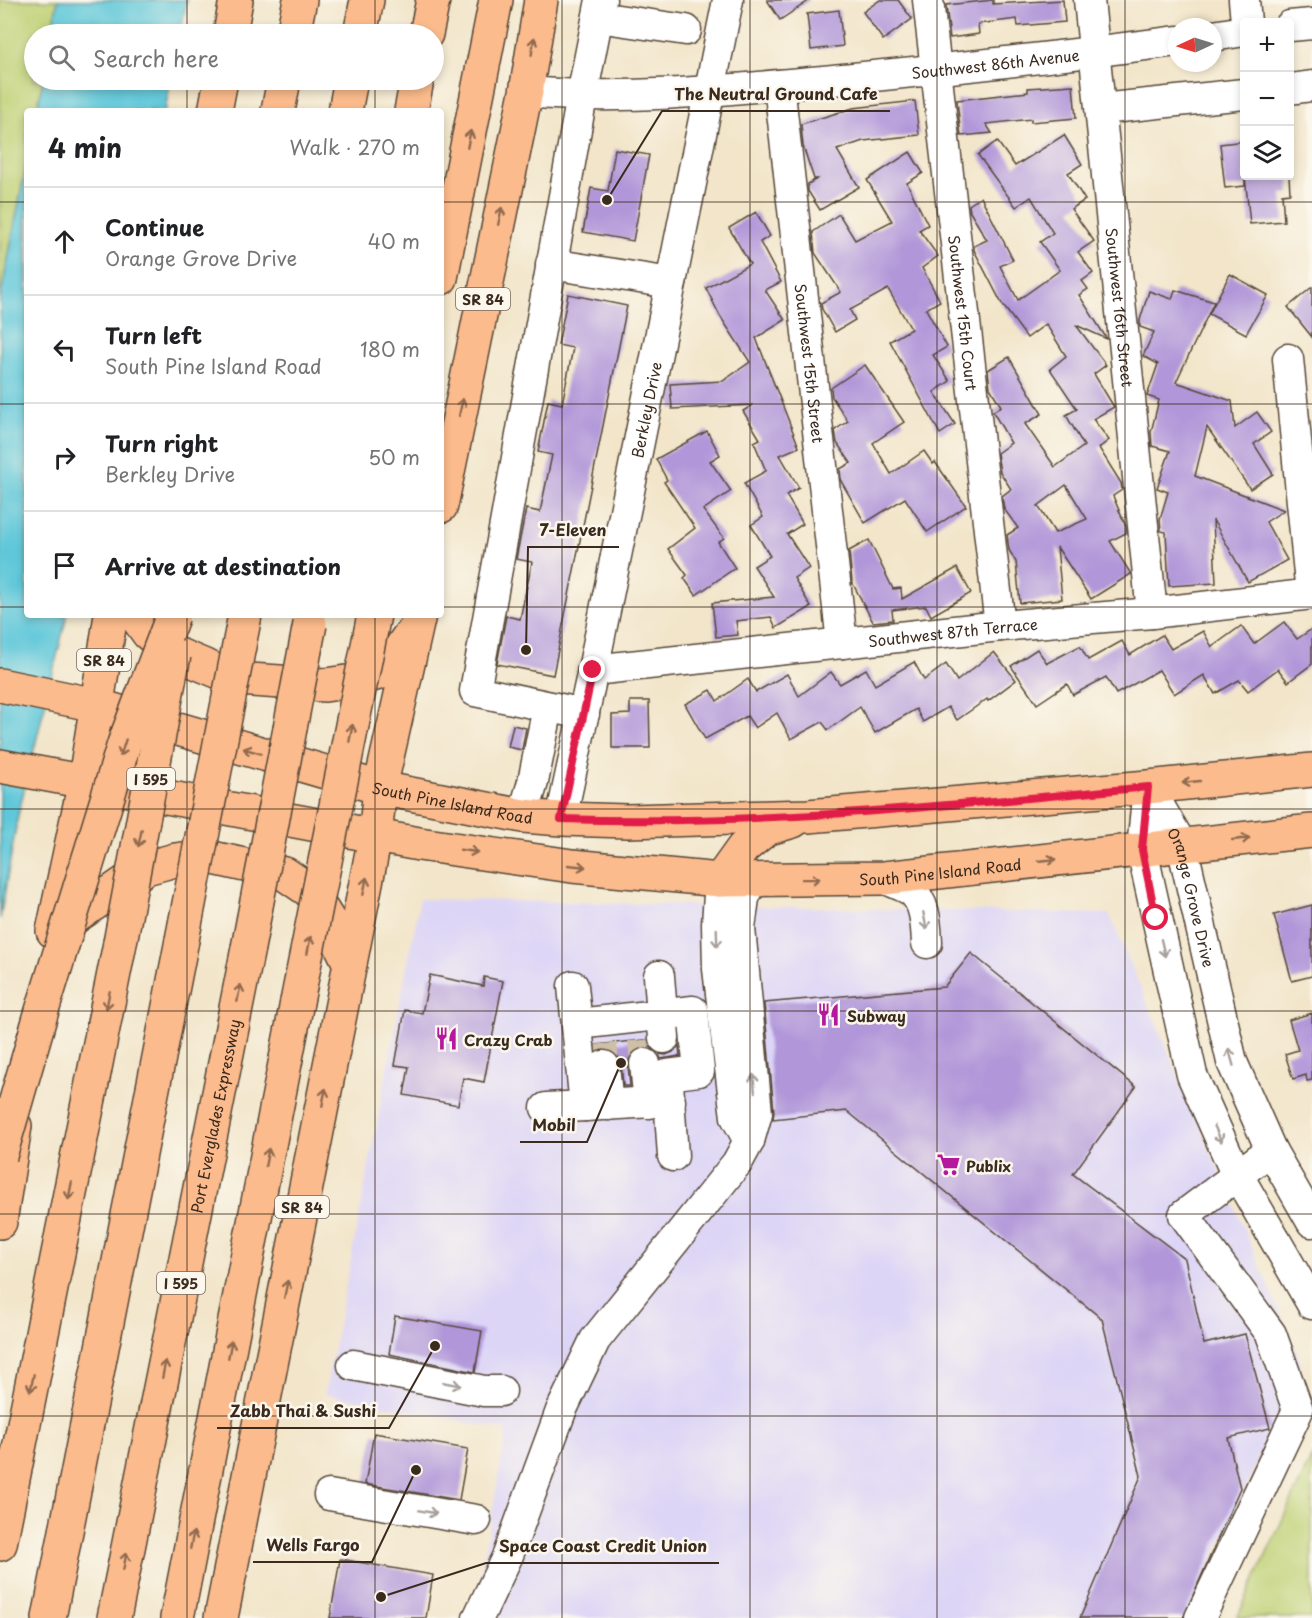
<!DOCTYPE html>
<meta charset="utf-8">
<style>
:root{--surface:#fff;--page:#f2f2f2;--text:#202124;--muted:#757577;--line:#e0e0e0}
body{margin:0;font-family:"Playpen Sans",sans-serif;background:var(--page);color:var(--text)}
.controls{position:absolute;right:18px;top:18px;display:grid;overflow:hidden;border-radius:6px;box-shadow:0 3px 9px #0003}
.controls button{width:54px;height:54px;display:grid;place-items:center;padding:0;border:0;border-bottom:2px solid var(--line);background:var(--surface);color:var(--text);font:30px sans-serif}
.compass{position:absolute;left:1168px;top:18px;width:54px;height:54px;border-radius:50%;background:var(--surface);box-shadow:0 3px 9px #0003;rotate:266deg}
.stop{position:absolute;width:18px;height:18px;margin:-14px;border:4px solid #e11d48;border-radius:50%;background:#fff}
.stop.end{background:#e11d48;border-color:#fff;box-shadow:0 2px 6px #0008}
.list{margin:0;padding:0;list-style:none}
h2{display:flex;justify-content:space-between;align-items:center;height:78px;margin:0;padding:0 24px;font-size:26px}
h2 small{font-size:20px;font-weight:400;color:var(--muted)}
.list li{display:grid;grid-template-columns:39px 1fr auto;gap:18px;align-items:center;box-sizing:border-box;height:108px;padding:0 24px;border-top:2px solid var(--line)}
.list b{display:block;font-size:22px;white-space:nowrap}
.list p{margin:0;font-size:20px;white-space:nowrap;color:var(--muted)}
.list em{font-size:20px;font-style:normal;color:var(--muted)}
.icon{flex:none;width:33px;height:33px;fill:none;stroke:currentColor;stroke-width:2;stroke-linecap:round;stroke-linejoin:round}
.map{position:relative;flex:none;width:1312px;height:1618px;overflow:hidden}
.search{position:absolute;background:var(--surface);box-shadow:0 3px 9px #0003;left:24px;top:24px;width:420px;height:66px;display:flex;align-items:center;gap:15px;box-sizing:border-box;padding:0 21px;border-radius:33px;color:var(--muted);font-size:22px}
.panel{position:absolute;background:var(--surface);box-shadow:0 3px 9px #0003;left:24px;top:108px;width:420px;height:510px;border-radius:6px}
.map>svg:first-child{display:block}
.built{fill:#ddd5f6}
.green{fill:#bed073;stroke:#7c7d48;stroke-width:1.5}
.water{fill:#5ec7d9;stroke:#4c787c;stroke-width:1.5}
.building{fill:#b197d9;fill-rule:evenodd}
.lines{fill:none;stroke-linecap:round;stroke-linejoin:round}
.minor-tunnel{stroke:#cdc0a7;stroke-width:30;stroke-dasharray:30 15;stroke-linecap:butt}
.minor-casing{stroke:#564638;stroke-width:33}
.major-casing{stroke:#564638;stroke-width:36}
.highway-casing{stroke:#564638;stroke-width:36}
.minor{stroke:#fff;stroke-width:30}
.major{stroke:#fbbb8c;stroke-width:33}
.highway{stroke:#fbbb8c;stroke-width:33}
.highway-bridge-casing{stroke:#564638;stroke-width:36;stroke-linecap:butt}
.highway-bridge{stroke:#fbbb8c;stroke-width:33}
.oneway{stroke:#916b50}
.oneway2{stroke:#a79f9a}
.route{stroke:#e11d48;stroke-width:8}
.grid{fill:none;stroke:#3b2a1e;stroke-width:1.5;stroke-opacity:0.55}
.labels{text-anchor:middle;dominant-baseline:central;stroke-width:5;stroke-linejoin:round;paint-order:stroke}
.shield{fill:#fbf7ec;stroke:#75685c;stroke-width:1.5}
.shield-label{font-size:14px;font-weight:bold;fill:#3b2a1e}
.street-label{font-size:15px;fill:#3b2a1e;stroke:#fbf7ec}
.poi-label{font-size:15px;font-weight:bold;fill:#3b2a1e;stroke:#fbf7ec;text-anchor:start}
.leader{fill:none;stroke:#3b2a1e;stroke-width:2}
.callout-dot{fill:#3b2a1e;stroke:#fbf7ec;stroke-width:2}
.callout-label{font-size:16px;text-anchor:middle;font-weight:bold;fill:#3b2a1e;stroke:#fbf7ec;stroke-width:5;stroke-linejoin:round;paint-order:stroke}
</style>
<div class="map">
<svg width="1312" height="1618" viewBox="0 0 1312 1618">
<rect width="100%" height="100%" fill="#fbf7ec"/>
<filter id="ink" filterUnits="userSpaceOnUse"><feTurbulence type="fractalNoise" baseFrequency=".0167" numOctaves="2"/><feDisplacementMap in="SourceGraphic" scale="12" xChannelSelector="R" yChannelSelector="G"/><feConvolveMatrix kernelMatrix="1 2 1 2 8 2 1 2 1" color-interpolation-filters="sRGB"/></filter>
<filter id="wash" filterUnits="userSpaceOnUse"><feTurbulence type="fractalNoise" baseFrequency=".008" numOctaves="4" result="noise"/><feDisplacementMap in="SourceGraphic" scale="24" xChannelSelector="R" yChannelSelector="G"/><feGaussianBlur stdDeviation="1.35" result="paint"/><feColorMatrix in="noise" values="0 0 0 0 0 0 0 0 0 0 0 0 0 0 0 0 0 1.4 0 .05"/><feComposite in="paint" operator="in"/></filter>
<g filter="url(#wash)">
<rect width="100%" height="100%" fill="#f2e5c9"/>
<!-- built -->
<path class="built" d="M420 899 1109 914 1302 1364 1186 1618H473L507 1430 325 1394Z"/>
<!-- green -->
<g class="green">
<path d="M0 0H58L51 34H34V80H43L37 111H27V161L0 300Z"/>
<path d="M1312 1456V1618H1237Z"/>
</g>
<!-- water -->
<g class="water">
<path d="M58 0H187L180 34H51Z"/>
<path d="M43 80H171L165 111H37Z"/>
<path d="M27 161V615H67L18 815 0 919V300Z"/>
</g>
<g id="blocks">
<!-- building -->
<g class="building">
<path d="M767 0H810L780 20Z"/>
<path d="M880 0H898L912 19 883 40 863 12Z"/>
<path d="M993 0V4L1063 0 1065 22 1018 26 1017 19 978 24 979 34 950 38 946 5Z"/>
<path d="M839 10 843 46 811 50 807 14Z"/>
<path d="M1073 85 1076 118 1031 122V119L986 124 992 133 961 136 957 100 1028 92V88Z"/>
<path d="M915 101 919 135 863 141 837 150 859 187 820 210 808 191V184L817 179H814L803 146 801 124 853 108Z"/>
<path d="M1064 135 1082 164 1068 173 1085 200 1071 209 1094 241 1078 252 1093 273 1082 281 1088 289 1079 295 1107 339 1076 325 1106 365 1094 374 1114 407 1093 419 1109 440 1099 448 1121 483 1122 490 1113 496 1126 527V533L1110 541 1131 574 1091 599 1057 547 1062 599 1020 603 1016 562 1009 550 1007 535 1018 528 1004 509 1002 496 1011 489 1000 472 997 453 1011 443 993 412 1001 406 990 388 988 370 1009 357 1042 414 1025 424 1055 467 1084 446 1066 415 1077 409 1050 369 1066 356 1046 324 1027 338 1002 304 974 250V246L987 240 970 212 969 205 981 197 1013 260 1000 266 1018 300 1060 270 1040 242 1053 233 1031 197 1016 207 978 155 997 141 1015 166ZM1066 485 1087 519 1055 533 1038 506Z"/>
<path d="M1245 141V186L1225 188 1220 144Z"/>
<path d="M615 149 649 155 633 241 583 232 591 188 608 191Z"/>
<path d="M910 152 923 173 907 183 928 225 919 230 938 256 922 268 940 301 926 309 947 347 933 355 950 381 934 392 955 424 940 434 890 341 911 329 888 289 850 310 855 320 835 332 822 309 821 303 841 292 815 253 813 232 839 214 855 240 892 221 867 180Z"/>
<path d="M1245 176H1289L1290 193 1282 194 1284 221 1250 224Z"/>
<path d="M756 212 770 236 760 242 781 282 765 290 785 320 756 338 799 447 780 455 799 488 786 495 803 524 787 534 809 568 794 578 811 607 776 628 771 617 736 621 738 635 716 637 712 603 774 597 754 566 770 556 751 525 763 517 744 483 766 471 754 442 760 439 743 411 753 405 672 409 670 384 723 381 750 362 720 316 706 288 750 264 729 228Z"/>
<path d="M1230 274 1268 295 1246 334 1209 314Z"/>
<path d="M1312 287V337L1288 307Z"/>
<path d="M1175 290 1214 302 1176 382 1232 401 1235 428 1257 412 1271 432 1254 444 1273 474 1250 489 1207 427 1195 476 1284 510 1266 522 1287 560 1248 582 1213 520 1216 583 1169 586 1166 532 1161 531 1160 519 1168 492 1157 488 1170 451 1152 446 1151 432 1159 400 1147 396 1158 364 1143 356 1154 332 1140 327V320L1149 291 1172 299Z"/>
<path d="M568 294 627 306 553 675 497 664 506 616 520 619 532 562 516 559 526 509 540 512 552 455 538 452 548 401 562 404 573 348 558 345Z"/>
<path d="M865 365 904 422 873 443 891 474 924 451 933 464 935 462 966 506 927 532 905 498 865 523 841 481 840 469 851 463 837 443 835 430 848 421 832 397 831 388Z"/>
<path d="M707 431 720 455 710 461 731 491 703 510 724 538 718 542 735 568 696 595 684 578 687 575 668 549 695 528 664 482 667 480 656 459Z"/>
<path d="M869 540 893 589 901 588 902 599 957 568 971 593 931 616 926 606 892 610 893 620 873 622 852 582 849 551Z"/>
<path d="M1284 622 1297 639 1312 629V664L1288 682 1278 669 1248 691 1239 680 1215 694 1204 675 1174 694 1159 670 1116 694 1106 677 1073 695 1067 684 1037 704 1011 666 1037 649 1047 663 1080 646 1088 660 1122 641 1130 655 1162 635 1171 649 1203 631 1212 647 1241 626 1254 644Z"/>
<path d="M994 652 1016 680 988 701 987 699 957 720 948 707 923 722 916 709 875 733 860 707 828 730 822 722 791 739 777 713 755 728 747 716 705 739 685 704 711 690 717 701 748 679 756 692 787 674 799 696 831 672 840 684 866 669 875 685 914 662 924 680 946 664 957 681Z"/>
<path d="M630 701H649L650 748H612V715L630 714Z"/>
<path d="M513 725 526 728 522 750 508 747Z"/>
<path d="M1312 905V976L1292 981 1274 915Z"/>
<path d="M971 953 1136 1087 1073 1174 1185 1259 1204 1344 1245 1334 1270 1428 1228 1438 1240 1488 1183 1618H1080L1141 1476 1102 1319 847 1111 773 1119 774 1111 764 1003 944 987Z"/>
<path d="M430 975 483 986 484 977 503 981 484 1082 463 1078 458 1105 404 1095 409 1067 395 1065 405 1010 422 1013Z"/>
<path d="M1312 1013V1080L1307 1081 1306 1075 1293 1079 1285 1054 1298 1050 1289 1020Z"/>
<path d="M643 1040H647L650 1048 643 1047 635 1050 630 1056 628 1066 630 1086H623L621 1064 618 1056 610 1050 603 1049 597 1051 596 1045Z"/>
<path d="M679 1046 680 1056 661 1059 659 1054 666 1055 673 1052Z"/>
<path d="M395 1316 482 1331 475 1372 389 1354Z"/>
<path d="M374 1433 468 1449 459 1500 365 1484Z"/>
<path d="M340 1559 433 1575 426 1618H330Z"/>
</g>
</g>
</g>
<g filter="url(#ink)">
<use href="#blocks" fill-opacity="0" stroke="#564638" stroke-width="1.5"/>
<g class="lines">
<!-- minor-tunnel -->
<g class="minor-tunnel">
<path d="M643 1040 645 1064"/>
<path d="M602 1044 604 1066"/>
</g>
<defs>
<g id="minor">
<path id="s1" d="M928 0 1000 626"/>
<path id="s2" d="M1089 0 1152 613"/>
<path d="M1244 0 1246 22"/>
<path d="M598 17 686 30"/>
<path d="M1290 26 1312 24"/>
<path d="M1213 36 1244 31"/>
<path id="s3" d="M779 85 842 643"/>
<path d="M1290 89 1312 86"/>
<path id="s4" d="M526 92C632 101 737 89 843 79 955 68 1066 56 1177 41"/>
<path d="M1101 109 1244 94"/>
<path d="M551 264 671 283"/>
<path d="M1288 359 1311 594"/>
<path id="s5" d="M593 670 1000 626 1152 613 1312 594"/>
<path d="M584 714 475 691 582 96 601 0"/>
<path d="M1148 787 1142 850 1192 1075 1233 1167 1312 1304"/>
<path id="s6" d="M1148 787 1182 845 1232 1062 1271 1150 1312 1222"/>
<path d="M523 816 533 782 548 707"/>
<path id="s7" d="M561 819 593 670 728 0"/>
<path d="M884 878C892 882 902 885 910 890 926 901 926 926 927 943"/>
<path d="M720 880 717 924 718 969 736 1117 749 1141"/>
<path d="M659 976 664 1038"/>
<path d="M573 986 585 1106 670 1101"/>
<path d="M578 1024 693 1011 699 1071 667 1075"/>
<path d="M645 1064 649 1103"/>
<path d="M604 1066 608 1105"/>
<path d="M668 1083 673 1156"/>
<path d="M546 1108 585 1106"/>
<path d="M353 1365 484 1391H501"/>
<path d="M329 1495 476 1520"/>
<path d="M478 1618 508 1555 561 1411 595 1340 737 1163 749 1141 757 1113 740 928 744 898 753 879"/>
<path d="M1200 1618 1298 1410 1271 1334 1184 1215 1271 1150"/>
</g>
<g id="major">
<path d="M230 34 236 0"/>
<path d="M215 111 221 80"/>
<path d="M441 506 526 92 541 0"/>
<path d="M135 615 148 633 167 650 236 679 325 685 353 681 385 671 409 636"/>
<path id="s8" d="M0 685 96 705 380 788 523 816 561 819 627 821 808 816 1148 787 1312 770"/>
<path id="s9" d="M0 766 419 844 572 866 720 880 884 878 1312 831"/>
<path d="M720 880 743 848 766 829 793 821"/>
<path d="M53 931 83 791 111 615"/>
<path d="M55 931 146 868 175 860 204 856 285 874 310 891 329 921 350 964"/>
<path d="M0 1222 15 1126"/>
<path d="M221 1618 375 837 380 788 419 615"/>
</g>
<g id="highway">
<path d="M293 34 300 0"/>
<path d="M360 34 367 0"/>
<path d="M426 34 433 0"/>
<path d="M278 111 284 80"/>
<path d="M345 111 351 80"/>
<path d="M411 111 417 80"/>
<path d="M441 278 496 0"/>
<path d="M0 1544 120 943"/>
<path d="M49 1618 182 940"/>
<path id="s10" d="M114 1618 248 948"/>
<path d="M177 1618 297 1002"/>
</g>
</defs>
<!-- minor casing -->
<use href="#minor" class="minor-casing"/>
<!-- major casing -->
<use href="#major" class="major-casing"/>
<!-- highway casing -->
<use href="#highway" class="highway-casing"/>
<!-- minor -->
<use href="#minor" class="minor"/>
<!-- major -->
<use href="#major" class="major"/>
<!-- highway -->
<use href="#highway" class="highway"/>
<defs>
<g id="highway-bridge">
<path d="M182 940 245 615"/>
<path d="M120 943 174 655"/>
<path d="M248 948 310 624"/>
<path d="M297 1002 374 615"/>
<path d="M0 1156 41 1014 124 744 173 615"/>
</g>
</defs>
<!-- highway-bridge casing -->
<use href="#highway-bridge" class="highway-bridge-casing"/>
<!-- highway-bridge -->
<use href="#highway-bridge" class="highway-bridge"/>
</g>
<!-- one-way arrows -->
<defs><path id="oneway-shaft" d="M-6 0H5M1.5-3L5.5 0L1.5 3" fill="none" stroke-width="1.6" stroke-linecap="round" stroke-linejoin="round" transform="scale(1.5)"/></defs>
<g class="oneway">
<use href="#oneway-shaft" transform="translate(533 46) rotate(-81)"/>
<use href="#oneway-shaft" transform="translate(469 139) rotate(-79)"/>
<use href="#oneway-shaft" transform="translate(500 216) rotate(-78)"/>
<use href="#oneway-shaft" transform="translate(461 407) rotate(-78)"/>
<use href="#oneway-shaft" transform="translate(351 733) rotate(-79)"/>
<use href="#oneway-shaft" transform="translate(123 748) rotate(108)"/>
<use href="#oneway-shaft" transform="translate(252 751) rotate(-164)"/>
<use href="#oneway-shaft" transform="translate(1191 782) rotate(174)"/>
<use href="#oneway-shaft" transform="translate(140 838) rotate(101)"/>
<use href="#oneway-shaft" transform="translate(1241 839) rotate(-6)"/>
<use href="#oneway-shaft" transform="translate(469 851) rotate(8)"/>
<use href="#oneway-shaft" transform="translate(1047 860) rotate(-6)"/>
<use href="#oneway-shaft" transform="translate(577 866) rotate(6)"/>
<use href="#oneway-shaft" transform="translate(811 879) rotate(-1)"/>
<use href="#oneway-shaft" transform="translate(365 886) rotate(-79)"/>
<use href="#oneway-shaft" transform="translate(309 945) rotate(-79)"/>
<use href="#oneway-shaft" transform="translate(239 993) rotate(-79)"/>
<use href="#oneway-shaft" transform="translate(108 1000) rotate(101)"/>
<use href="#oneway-shaft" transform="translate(324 1097) rotate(-79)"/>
<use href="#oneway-shaft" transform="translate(267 1157) rotate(-79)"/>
<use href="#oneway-shaft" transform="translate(70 1191) rotate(101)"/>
<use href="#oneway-shaft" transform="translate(286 1289) rotate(-79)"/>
<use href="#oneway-shaft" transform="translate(230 1349) rotate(-79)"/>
<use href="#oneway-shaft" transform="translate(164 1369) rotate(-79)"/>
<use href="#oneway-shaft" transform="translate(32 1383) rotate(101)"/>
<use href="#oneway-shaft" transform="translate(192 1540) rotate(-79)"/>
<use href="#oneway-shaft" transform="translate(125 1561) rotate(-79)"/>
</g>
<g class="oneway2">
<use href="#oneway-shaft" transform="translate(925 921) rotate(79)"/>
<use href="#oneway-shaft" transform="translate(717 938) rotate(88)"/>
<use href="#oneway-shaft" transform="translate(1163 948) rotate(77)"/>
<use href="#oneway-shaft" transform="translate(1231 1057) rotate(-106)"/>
<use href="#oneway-shaft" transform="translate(754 1083) rotate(-95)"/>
<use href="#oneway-shaft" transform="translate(1218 1134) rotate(66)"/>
<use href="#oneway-shaft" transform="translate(452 1384) rotate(11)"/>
<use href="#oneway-shaft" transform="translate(428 1512) rotate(10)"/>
</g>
</g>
<g class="lines" filter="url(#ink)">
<!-- route -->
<path class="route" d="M593 670 561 819C757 826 953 805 1148 787L1142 850 1156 918"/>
</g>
<!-- grid -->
<path class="grid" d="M187 0V34M375 0V34M562 0V1618M750 0V1618M937 0V1618M1125 0V1618M187 80V111M375 80V111M0 202H27M441 202H1312M0 404H27M441 404H1312M0 607H27M441 607H1312M187 615V1618M375 615V1618M0 809H1312M0 1011H1312M0 1214H1312M0 1416H1312"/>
<!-- icons -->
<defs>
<symbol id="restaurant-bare" viewBox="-9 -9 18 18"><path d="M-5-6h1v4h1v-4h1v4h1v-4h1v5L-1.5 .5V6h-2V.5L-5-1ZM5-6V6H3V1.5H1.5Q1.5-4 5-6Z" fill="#b5179e" stroke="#fbf7ec" stroke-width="2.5" paint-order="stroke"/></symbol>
<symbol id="supermarket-bare" viewBox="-9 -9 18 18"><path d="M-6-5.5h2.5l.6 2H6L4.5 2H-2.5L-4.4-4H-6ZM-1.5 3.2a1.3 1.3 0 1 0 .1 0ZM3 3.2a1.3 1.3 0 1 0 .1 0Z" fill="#b5179e" stroke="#fbf7ec" stroke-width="2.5" paint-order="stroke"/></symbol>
</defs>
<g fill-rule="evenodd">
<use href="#restaurant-bare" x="812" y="998" width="33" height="33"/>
<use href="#restaurant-bare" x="430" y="1022" width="33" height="33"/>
<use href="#supermarket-bare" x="932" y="1148" width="33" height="33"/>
</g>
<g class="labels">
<!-- shield labels -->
<g class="shield">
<rect x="456" y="288" width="54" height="22" rx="4.5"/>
<rect x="77" y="649" width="54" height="22" rx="4.5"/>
<rect x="127" y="768" width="48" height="22" rx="4.5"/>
<rect x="275" y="1196" width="54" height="22" rx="4.5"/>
<rect x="157" y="1272" width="48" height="22" rx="4.5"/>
</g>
<g class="shield-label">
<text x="483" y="299">SR 84</text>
<text x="104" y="660">SR 84</text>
<text x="151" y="779">I 595</text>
<text x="302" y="1207">SR 84</text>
<text x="181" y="1283">I 595</text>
</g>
<!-- street labels -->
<g class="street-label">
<text stroke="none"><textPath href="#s4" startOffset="471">Southwest 86th Avenue</textPath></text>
<text stroke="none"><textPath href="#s2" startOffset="309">Southwest 16th Street</textPath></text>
<text stroke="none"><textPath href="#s1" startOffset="315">Southwest 15th Court</textPath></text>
<text stroke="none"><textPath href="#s3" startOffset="280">Southwest 15th Street</textPath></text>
<text stroke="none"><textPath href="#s7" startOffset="418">Berkley Drive</textPath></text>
<text stroke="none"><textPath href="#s5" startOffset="362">Southwest 87th Terrace</textPath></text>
<text stroke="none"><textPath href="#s8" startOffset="468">South Pine Island Road</textPath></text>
<text stroke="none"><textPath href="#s9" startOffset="950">South Pine Island Road</textPath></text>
<text stroke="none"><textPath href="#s6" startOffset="120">Orange Grove Drive</textPath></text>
<text stroke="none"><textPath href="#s10" startOffset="512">Port Everglades Expressway</textPath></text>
</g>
<!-- poi labels -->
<g class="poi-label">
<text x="847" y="1015">Subway</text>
<text x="464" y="1039">Crazy Crab</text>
<text x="966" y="1165">Publix</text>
</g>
</g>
<!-- callouts -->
<path class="leader" d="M607 200L662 111H890M526 650L528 547H619M621 1063L587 1142H520M435 1346L389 1428H217M416 1470L372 1562H253M381 1597L486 1563H719"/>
<g class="callout-dot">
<circle cx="607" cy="200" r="6"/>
<circle cx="526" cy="650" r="6"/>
<circle cx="621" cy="1063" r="6"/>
<circle cx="435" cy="1346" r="6"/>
<circle cx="416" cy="1470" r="6"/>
<circle cx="381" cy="1597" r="6"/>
</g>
<g class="callout-label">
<text x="776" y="100">The Neutral Ground Cafe</text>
<text x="573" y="536">7-Eleven</text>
<text x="554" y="1131">Mobil</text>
<text x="303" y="1417">Zabb Thai &amp; Sushi</text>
<text x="313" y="1551">Wells Fargo</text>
<text x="603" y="1552">Space Coast Credit Union</text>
</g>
</svg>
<div class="controls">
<button>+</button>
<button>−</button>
<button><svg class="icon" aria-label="layers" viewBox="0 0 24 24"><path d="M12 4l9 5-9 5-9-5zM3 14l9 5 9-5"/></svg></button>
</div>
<svg class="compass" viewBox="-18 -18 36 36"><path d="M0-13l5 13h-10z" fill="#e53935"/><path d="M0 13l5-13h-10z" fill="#757577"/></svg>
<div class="stop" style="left:1156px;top:918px"></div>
<div class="stop end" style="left:593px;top:670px"></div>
<div class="search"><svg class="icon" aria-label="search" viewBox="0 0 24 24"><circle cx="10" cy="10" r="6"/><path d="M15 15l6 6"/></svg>Search here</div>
<section class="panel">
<h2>4 min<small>Walk · 270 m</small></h2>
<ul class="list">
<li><svg class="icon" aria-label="ahead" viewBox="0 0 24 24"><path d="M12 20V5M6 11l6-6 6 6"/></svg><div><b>Continue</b><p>Orange Grove Drive</p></div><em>40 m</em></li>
<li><svg class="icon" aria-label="left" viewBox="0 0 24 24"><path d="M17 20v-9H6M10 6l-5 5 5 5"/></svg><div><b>Turn left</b><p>South Pine Island Road</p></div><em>180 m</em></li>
<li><svg class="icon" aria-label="right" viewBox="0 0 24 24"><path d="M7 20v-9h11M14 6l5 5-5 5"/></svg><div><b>Turn right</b><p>Berkley Drive</p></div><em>50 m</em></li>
<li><svg class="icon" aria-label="arrive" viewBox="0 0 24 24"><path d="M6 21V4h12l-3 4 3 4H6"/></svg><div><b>Arrive at destination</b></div></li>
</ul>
</section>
</div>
